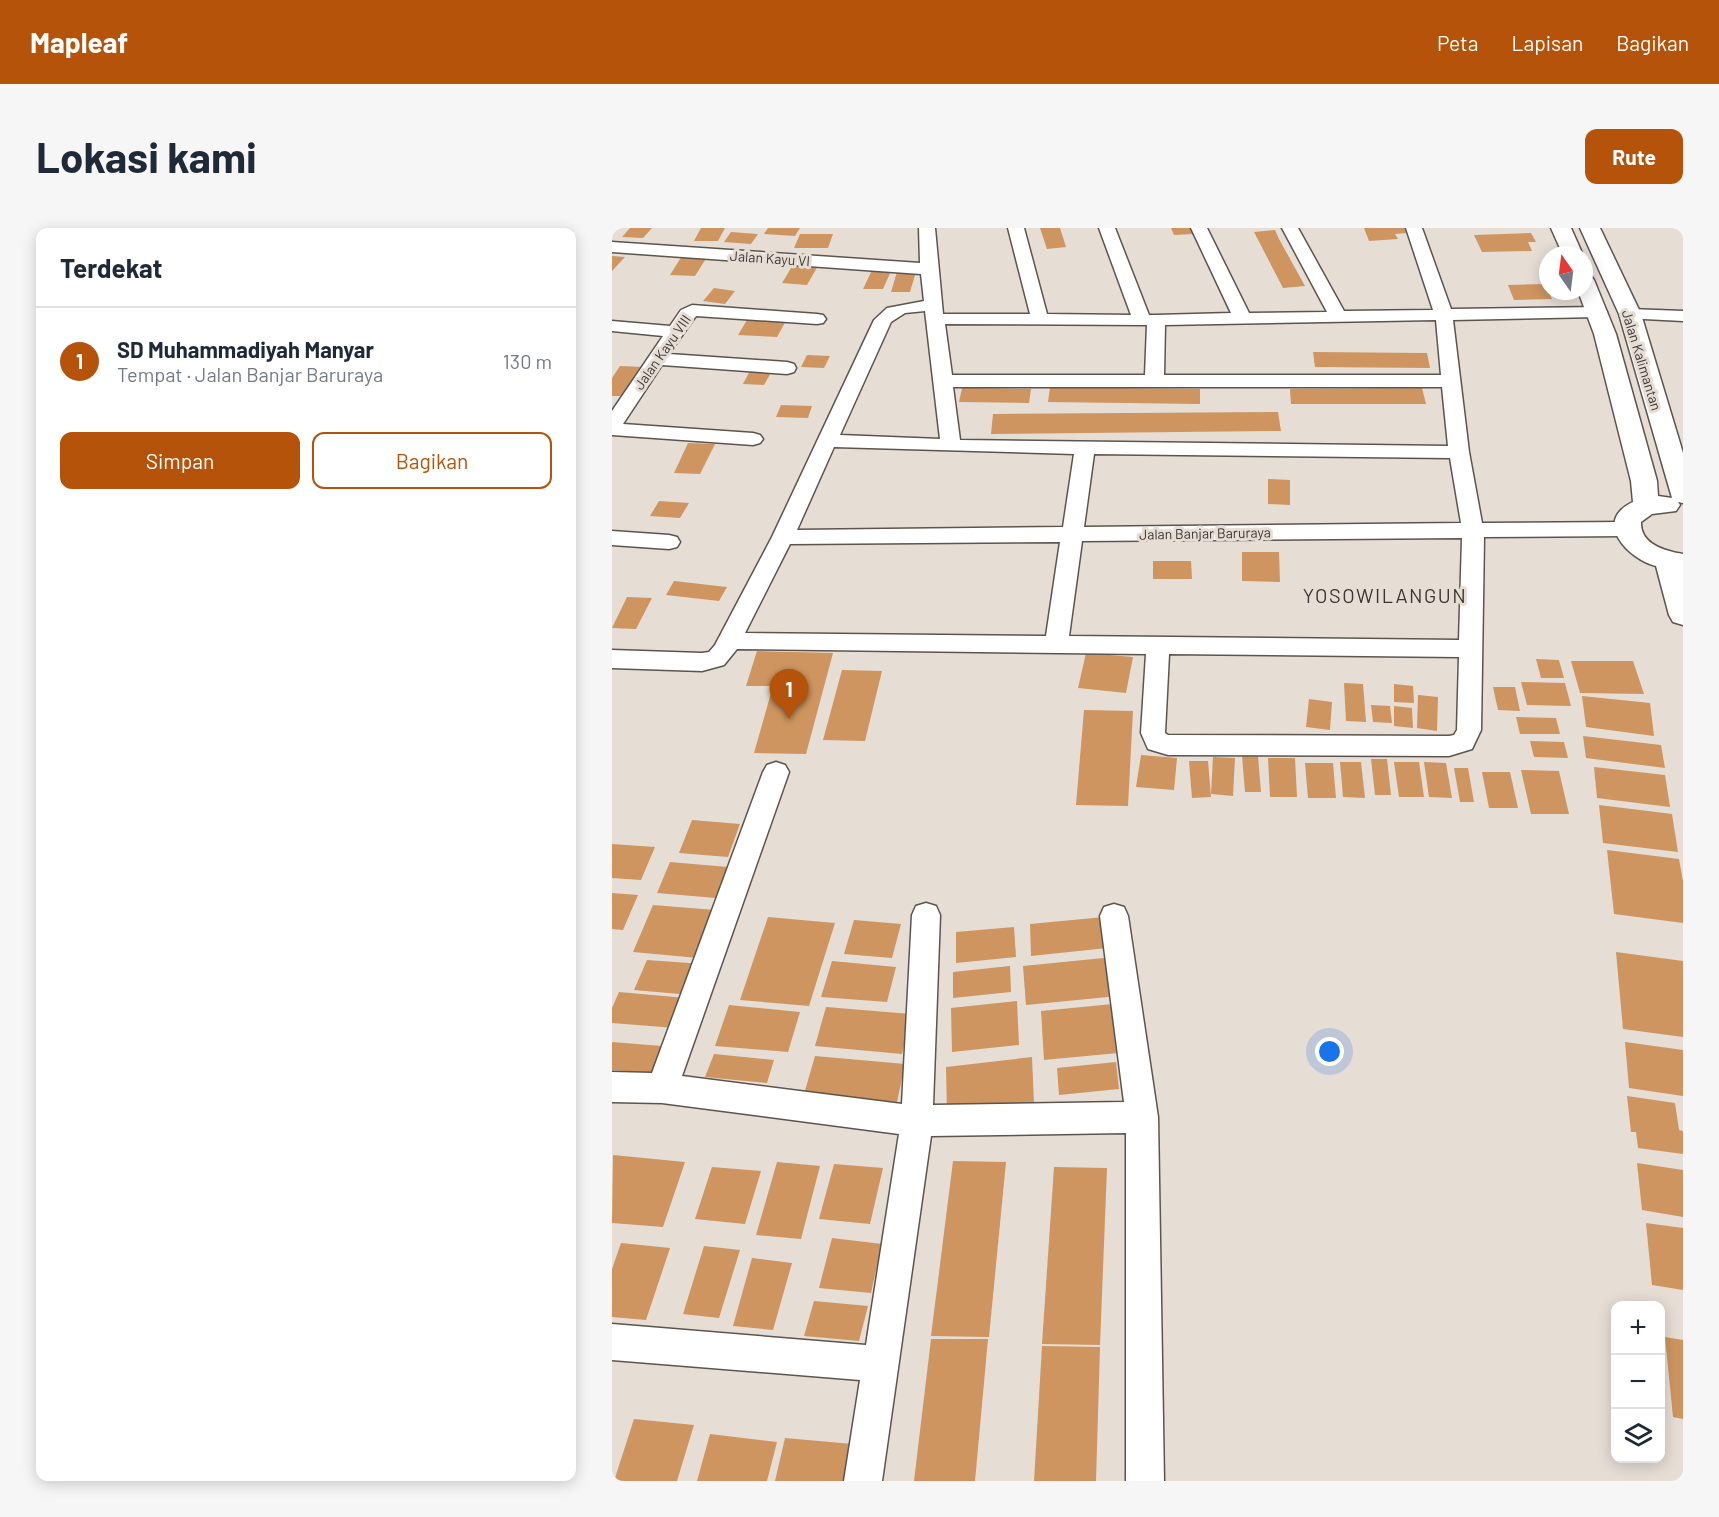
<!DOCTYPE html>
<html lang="id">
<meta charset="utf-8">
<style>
:root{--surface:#fff;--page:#f6f6f7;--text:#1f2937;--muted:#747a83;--line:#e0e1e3;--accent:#b45309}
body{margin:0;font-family:Barlow,sans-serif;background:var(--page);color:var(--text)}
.controls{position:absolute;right:18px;bottom:18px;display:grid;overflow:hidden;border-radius:12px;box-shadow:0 3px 15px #0003}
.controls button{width:54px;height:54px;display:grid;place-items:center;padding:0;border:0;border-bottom:2px solid var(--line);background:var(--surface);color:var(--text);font:30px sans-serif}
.compass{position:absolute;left:927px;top:18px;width:54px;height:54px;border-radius:50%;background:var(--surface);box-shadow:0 3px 15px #0003;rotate:346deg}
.you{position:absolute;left:718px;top:824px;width:21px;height:21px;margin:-15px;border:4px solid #fff;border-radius:50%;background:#1a73e8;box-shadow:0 0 0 9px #1a73e833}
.badge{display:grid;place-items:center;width:39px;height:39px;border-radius:50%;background:var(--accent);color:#fff;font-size:20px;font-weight:700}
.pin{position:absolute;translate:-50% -50px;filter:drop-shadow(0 2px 3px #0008)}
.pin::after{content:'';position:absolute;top:32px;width:21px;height:18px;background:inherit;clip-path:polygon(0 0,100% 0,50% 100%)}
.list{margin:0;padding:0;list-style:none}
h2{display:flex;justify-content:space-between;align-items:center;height:78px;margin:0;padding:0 24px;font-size:26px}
h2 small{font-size:20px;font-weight:400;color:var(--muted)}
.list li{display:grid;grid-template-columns:39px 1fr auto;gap:18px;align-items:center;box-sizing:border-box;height:108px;padding:0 24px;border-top:2px solid var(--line)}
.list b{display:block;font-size:22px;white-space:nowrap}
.list p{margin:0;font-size:20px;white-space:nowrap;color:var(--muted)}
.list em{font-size:20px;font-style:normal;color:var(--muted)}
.actions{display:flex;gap:12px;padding:18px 24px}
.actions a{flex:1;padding:14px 0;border:2px solid var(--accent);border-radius:12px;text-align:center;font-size:21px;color:var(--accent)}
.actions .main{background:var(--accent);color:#fff}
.icon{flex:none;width:33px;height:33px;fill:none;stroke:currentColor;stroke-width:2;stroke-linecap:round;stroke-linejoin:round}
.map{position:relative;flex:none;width:1071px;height:1253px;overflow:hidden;border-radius:12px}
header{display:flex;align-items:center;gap:36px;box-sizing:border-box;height:84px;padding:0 30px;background:var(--accent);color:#fff}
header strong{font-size:28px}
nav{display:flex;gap:33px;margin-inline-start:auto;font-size:21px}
.intro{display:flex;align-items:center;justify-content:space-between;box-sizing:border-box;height:144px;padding:0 36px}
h1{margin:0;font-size:42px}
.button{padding:15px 27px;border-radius:12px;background:var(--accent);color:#fff;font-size:21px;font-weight:700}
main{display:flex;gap:36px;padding:0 36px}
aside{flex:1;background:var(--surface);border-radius:12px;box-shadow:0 3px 15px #0003}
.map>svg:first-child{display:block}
.building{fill:#ce9560}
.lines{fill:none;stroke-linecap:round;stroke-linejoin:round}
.minor-casing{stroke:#5c544e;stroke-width:3}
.secondary-casing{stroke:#5c544e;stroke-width:3}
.minor{fill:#fff;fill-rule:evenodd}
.secondary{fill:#fff;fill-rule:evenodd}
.labels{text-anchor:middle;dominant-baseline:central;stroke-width:6;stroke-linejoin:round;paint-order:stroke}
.far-street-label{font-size:14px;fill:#3a3633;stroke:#e6ddd5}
.quarter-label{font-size:20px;letter-spacing:1.5px;fill:#3a3633;stroke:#e6ddd5}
</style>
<header>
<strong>Mapleaf</strong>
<nav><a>Peta</a><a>Lapisan</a><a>Bagikan</a></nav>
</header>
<div class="intro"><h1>Lokasi kami</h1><a class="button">Rute</a></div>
<main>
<aside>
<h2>Terdekat<small></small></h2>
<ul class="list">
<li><span class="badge">1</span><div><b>SD Muhammadiyah Manyar</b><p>Tempat · Jalan Banjar Baruraya</p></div><em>130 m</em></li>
</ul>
<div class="actions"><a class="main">Simpan</a><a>Bagikan</a></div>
</aside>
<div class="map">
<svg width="1071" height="1253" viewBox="0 0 1071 1253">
<rect width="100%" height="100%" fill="#e6ddd5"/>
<!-- building -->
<g class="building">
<path d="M18 0H40L31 10 10 9Z"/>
<path d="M89 0H113L106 13H82Z"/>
<path d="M156 0H188L183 8 152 6Z"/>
<path d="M428 0H448L454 19 435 21Z"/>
<path d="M559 0H579L581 6 562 7Z"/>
<path d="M752 0H793L795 5 783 6 786 11 757 13Z"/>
<path d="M663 2 667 11 693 58 671 60 642 4Z"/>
<path d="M119 4 146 6 139 16 112 14Z"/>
<path d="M919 5 924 14H916L920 23 870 24 862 7Z"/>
<path d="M188 6H221L216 20H182Z"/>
<path d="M0 28 13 29 0 43Z"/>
<path d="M70 28 95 29 83 48 58 47Z"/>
<path d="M182 35 207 36 195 57 170 55Z"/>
<path d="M260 42 279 43 271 61H251Z"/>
<path d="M285 44H304L298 64H279Z"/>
<path d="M933 56 940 71 902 72 896 57Z"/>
<path d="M102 60 123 63 113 76 91 73Z"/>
<path d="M138 87 176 89 165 109 126 107Z"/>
<path d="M701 124 815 125 818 140 703 139Z"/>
<path d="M195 127 218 128 212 140 189 139Z"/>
<path d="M8 138 31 139 13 168H0V150Z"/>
<path d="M140 139 161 141 152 157 131 156Z"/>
<path d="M438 159 588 161V176L436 174Z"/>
<path d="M350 160H373L419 161 417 175 347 174Z"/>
<path d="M810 160 814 176H679L678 161Z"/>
<path d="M169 177 200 178 196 190 164 189Z"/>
<path d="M666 184 669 203 379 206 381 186Z"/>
<path d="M76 215 103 216 88 246 62 245Z"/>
<path d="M656 251 678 252V277L656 276Z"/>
<path d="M47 273 77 275 68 290 38 288Z"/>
<path d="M630 324H667L668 354 630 353Z"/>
<path d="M541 333H579L580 351H541Z"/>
<path d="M62 353 115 359 107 373 54 367Z"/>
<path d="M15 369 40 370 24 401 0 400Z"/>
<path d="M145 423 221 425 194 526 142 525 161 458H134Z"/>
<path d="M474 425 521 429 514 465 466 460Z"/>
<path d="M924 431 947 432 952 450H929Z"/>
<path d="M959 433H1021L1032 466 968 465Z"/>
<path d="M230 442 270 443 253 513 211 512Z"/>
<path d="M909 454 953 455 959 478 915 477Z"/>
<path d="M732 455 751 456 754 494 734 493Z"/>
<path d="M782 456 801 458 802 475 782 474Z"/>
<path d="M881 459H903L908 483 886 482Z"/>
<path d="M806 467 826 469 825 503 805 500Z"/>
<path d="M970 468 1038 475 1042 508 974 499Z"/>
<path d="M697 471 720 474 718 502 694 499Z"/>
<path d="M759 477 778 478 780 495 761 494Z"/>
<path d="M782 478 800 480 801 500 782 498Z"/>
<path d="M472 482 521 483 516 578 464 577Z"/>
<path d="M904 489 944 490 948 506H908Z"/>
<path d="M971 508 1049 517 1053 540 974 530Z"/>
<path d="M918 513 952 514 956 530 922 529Z"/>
<path d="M529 527 565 530 562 562 524 559Z"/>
<path d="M630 528H646L649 564H633Z"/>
<path d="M601 529 623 530 621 568 599 566Z"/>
<path d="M656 530H683L685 569H658Z"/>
<path d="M759 531H775L779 567H763Z"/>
<path d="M577 533H596L599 569 580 570Z"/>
<path d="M728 534H749L753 570 731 569Z"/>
<path d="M782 534H807L812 569H787Z"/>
<path d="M812 534 834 535 840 570 817 569Z"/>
<path d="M693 535H721L724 570H696Z"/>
<path d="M982 539 1053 547 1058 579 985 570Z"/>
<path d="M842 540H856L862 574H848Z"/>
<path d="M909 542 947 543 957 586H919Z"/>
<path d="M870 544H898L906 580H877Z"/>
<path d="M987 577 1060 586 1066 624 991 615Z"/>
<path d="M80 592 128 596 116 629 67 625Z"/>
<path d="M0 616 43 619 29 652 0 650Z"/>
<path d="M995 622 1067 631 1071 653V695L1002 686Z"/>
<path d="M58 634 116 639 104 670 45 665Z"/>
<path d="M0 665 26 667 11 702 0 701Z"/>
<path d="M41 677 103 682 86 730 21 724Z"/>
<path d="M156 689 223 695 197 778 128 772Z"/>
<path d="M492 689 495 720 419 728 418 696Z"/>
<path d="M242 692 289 696 280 730 232 726Z"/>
<path d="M402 699 404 729 344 735V704Z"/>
<path d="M1004 724 1071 733V809L1011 801Z"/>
<path d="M502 729 506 768 414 777 411 738Z"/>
<path d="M35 732 91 736 79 767 22 762Z"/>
<path d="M220 733 284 739 275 774 209 769Z"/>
<path d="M398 738 399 764 341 770V744Z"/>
<path d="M7 764 74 770 63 800 0 795V780Z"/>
<path d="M405 773 407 817 340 824 339 780Z"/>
<path d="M501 776 506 825 432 832 429 783Z"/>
<path d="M117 777 188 784 176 824 103 818Z"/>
<path d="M214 779 299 786 290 826 203 818Z"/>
<path d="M0 814 50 818 40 845 0 842Z"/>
<path d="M1013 814 1071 822V868L1017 860Z"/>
<path d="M102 826 162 832 155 855 93 849Z"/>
<path d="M203 828 293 836 285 874 192 866Z"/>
<path d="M420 829 422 876 335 886 334 839Z"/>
<path d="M504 834 507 861 447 867 445 840Z"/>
<path d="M1015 868 1063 875 1067 902 1071 903V926L1026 920 1024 904H1019Z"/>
<path d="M1 927 73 934 51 999 0 995Z"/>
<path d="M341 933 394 934 377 1109 319 1108Z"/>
<path d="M165 934 208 938 189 1011 144 1007Z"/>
<path d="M1025 935 1071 942V989L1030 982Z"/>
<path d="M222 936 271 940 258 996 207 991Z"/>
<path d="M100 939 149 943 133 996 83 991Z"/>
<path d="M442 939 495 940 488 1117 430 1116Z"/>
<path d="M1034 995 1071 1000V1062L1040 1057Z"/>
<path d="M220 1010 270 1016 259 1065 207 1060Z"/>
<path d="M9 1015 58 1020 34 1092 0 1089V1041Z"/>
<path d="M92 1018 128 1022 107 1090 71 1086Z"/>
<path d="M140 1030 180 1035 161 1102 121 1098Z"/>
<path d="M202 1073 256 1078 247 1113 192 1108Z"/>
<path d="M1053 1109 1071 1112V1191L1061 1189Z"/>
<path d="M319 1111H376L363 1253H302Z"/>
<path d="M430 1118 488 1119 484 1253H422Z"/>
<path d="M22 1191 82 1197 65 1253H2Z"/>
<path d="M98 1206 165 1214 155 1253H85Z"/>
<path d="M173 1210 241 1216 233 1253H163Z"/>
</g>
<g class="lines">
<defs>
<g id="minor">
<path d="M307 0H323L331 86H418L396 0H412L435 86 519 87 487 0H503L537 87H544L619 85 579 0H595L637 85 715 84 670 0H686L732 83 821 82 794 0H810L839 81 986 79 992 80 995 84 992 88 986 89 841 92 857 224 870 295 1015 294 1023 296 1026 301 1023 306 1015 308 872 309 869 502 860 521 837 528 556 527 536 521 529 505 534 426 125 421 112 437 90 443 0 440V422L90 425 97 424 103 417 160 309 262 92 275 80 312 73 309 46 0 24V14L308 35ZM313 83 328 211 228 207 279 94 293 85ZM824 92 829 147H552L553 97ZM333 96 535 97 533 147H340ZM341 159H830L836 218 348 212ZM222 219 462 226 451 299 185 302ZM482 226 838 230 849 295 472 299ZM850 310 847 412 457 408 470 313ZM448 314 434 408 133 405 178 316ZM557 426 847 429 845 502 842 507 837 508 556 507 553 505Z"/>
<path d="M80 77 205 86 211 87 214 91 211 95 205 96 84 88 57 126 175 134 182 136 184 140 182 144 175 146 50 137 11 196 141 205 148 207 151 211 148 215 141 217 0 207V183L51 108 0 103V93L58 98 69 82Z"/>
<path d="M1018 81 1071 83V93L1012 90 1009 86 1012 82Z"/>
<path d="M0 303 57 307 65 309 68 314 65 319 57 321 0 317Z"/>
<path d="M164 534 173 537 177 544 70 848 290 876 300 687 304 678 314 675 324 678 328 687 321 877 512 874 488 688 492 679 502 676 512 679 516 688 546 889 552 1253H514V905L319 908 270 1253H232L248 1152 0 1132V1096L254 1117 287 906 50 875 0 874V844L40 845 151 544 155 537Z"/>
</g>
<g id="secondary">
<path d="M939 0H959L971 27H951Z"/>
<path d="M968 0H988L1029 86 1071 225V275L1066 274 1068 277 1064 283 1040 286 1029 294C1028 316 1052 323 1071 326V397L1061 394 1057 387 1044 338C1016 331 980 293 1021 274L1019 253 982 106 966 63H972V46L979 48 982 52 1004 106 1045 253 1046 268 1060 270 1007 86Z"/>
</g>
</defs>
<!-- minor casing -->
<use href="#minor" class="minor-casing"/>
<!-- secondary casing -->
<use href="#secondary" class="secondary-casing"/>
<!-- minor -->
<use href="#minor" class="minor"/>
<!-- secondary -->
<use href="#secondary" class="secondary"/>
</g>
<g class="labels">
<!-- far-street labels -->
<g class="far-street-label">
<text transform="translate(158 30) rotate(4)">Jalan Kayu VI</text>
<text transform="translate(50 124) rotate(-55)">Jalan Kayu VIII</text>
<text transform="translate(1030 132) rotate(73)">Jalan Kalimantan</text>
<text transform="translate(593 305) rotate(-1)">Jalan Banjar Baruraya</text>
</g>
<!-- quarter labels -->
<g class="quarter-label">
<text x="773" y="367">YOSOWILANGUN</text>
</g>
</g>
</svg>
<div class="controls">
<button>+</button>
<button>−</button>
<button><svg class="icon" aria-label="layers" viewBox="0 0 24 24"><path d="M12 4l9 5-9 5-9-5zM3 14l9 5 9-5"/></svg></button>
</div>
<svg class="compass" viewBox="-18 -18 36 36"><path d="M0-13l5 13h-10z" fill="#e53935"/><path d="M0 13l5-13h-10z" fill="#747a83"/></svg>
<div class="you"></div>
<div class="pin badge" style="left:177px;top:491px">1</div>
</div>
</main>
